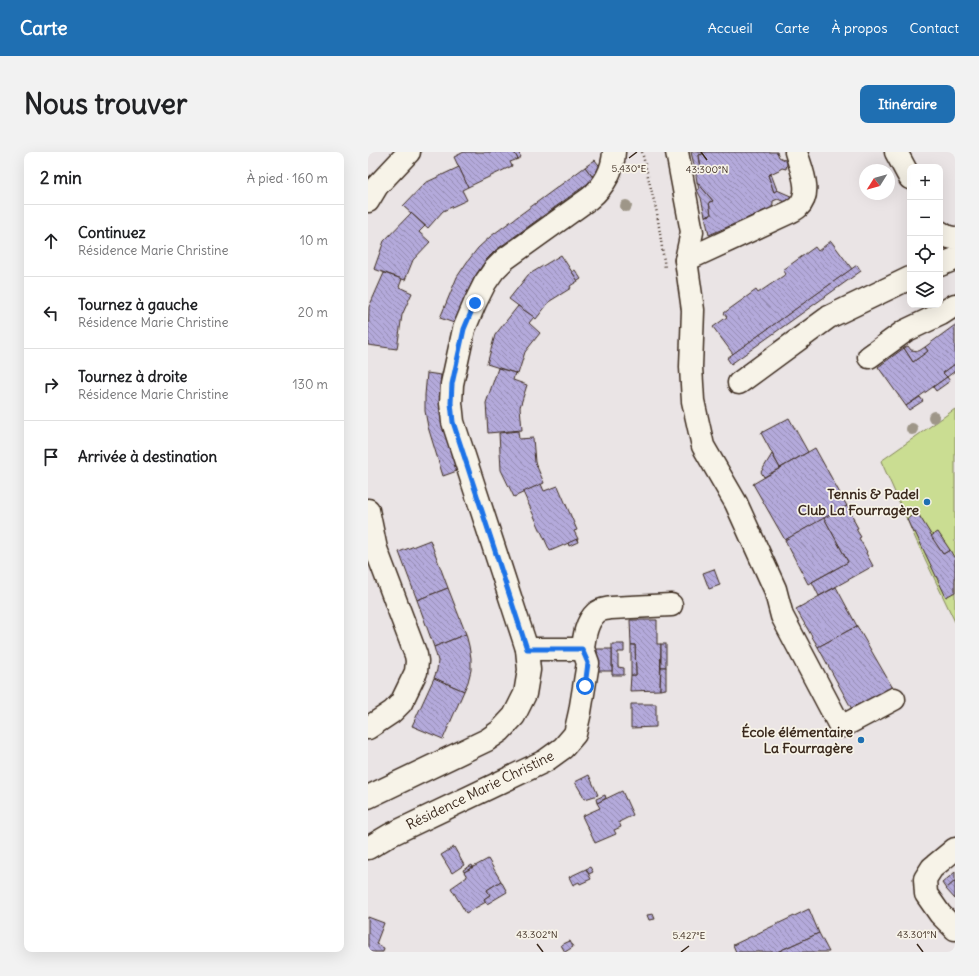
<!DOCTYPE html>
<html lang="fr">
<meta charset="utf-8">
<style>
:root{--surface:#fff;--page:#f2f2f2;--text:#202124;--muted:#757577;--line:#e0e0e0;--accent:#1f6fb2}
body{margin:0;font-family:Delius,sans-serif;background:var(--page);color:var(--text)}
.controls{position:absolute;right:12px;top:12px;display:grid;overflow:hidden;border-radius:8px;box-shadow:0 4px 16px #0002}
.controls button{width:36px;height:36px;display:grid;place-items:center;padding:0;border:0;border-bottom:1px solid var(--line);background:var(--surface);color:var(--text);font:20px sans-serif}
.compass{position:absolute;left:491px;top:12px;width:36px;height:36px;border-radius:50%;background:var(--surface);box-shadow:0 4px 16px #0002;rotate:233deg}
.stop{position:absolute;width:12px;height:12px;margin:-9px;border:3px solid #1a73e8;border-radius:50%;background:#fff}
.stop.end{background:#1a73e8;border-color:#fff;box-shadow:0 1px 4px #0008}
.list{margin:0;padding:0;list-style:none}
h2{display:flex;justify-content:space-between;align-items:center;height:52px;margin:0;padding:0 16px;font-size:17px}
h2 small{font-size:13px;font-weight:400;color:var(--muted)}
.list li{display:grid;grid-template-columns:26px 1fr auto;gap:12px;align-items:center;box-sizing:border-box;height:72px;padding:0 16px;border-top:1px solid var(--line)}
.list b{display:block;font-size:15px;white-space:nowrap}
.list p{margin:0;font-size:13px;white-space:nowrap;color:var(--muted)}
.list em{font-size:13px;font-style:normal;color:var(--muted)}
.icon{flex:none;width:22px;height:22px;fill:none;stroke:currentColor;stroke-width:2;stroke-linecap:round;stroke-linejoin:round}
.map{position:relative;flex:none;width:587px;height:800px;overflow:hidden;border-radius:8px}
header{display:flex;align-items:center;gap:24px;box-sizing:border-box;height:56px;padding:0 20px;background:var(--accent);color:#fff}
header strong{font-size:19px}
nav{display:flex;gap:22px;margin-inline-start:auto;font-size:14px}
.intro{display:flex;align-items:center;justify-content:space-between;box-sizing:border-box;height:96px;padding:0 24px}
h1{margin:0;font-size:28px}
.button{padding:10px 18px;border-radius:8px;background:var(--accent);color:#fff;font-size:14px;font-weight:700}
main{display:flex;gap:24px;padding:0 24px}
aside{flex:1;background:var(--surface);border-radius:8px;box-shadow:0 4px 16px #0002}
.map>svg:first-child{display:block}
.green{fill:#cadd92;stroke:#828458}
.building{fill:url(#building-back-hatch);stroke:#3b2a1e}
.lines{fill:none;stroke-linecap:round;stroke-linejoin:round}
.minor-casing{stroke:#3b2a1e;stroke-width:25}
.path{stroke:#3b2a1e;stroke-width:2.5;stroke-dasharray:1 3;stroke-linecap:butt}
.minor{stroke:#f7f3e8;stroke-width:22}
.tree{fill:#9e9688}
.route{stroke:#1a73e8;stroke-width:5}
.ticks{fill:none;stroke:#3b2a1e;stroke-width:1.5}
.poi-dot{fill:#1f6fb2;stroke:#f7f3e8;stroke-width:1.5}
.labels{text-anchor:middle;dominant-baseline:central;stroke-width:3.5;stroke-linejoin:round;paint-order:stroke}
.poi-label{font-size:14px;font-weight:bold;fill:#3b2a1e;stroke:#f7f3e8;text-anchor:end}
.street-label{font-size:14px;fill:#3b2a1e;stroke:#f7f3e8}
.ticks-label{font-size:10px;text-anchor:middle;fill:#3b2a1e;stroke:#f7f3e8;stroke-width:3.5;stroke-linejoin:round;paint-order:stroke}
</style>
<header>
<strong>Carte</strong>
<nav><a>Accueil</a><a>Carte</a><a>À propos</a><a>Contact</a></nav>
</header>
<div class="intro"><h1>Nous trouver</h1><a class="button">Itinéraire</a></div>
<main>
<aside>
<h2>2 min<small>À pied · 160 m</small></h2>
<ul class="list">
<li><svg class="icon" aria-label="ahead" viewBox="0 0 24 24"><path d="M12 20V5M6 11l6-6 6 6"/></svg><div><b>Continuez</b><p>Résidence Marie Christine</p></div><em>10 m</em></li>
<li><svg class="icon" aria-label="left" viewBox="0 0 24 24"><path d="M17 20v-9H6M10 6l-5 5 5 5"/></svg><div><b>Tournez à gauche</b><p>Résidence Marie Christine</p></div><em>20 m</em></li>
<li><svg class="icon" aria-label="right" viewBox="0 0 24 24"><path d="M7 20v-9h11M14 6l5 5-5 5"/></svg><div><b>Tournez à droite</b><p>Résidence Marie Christine</p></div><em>130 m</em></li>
<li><svg class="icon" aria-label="arrive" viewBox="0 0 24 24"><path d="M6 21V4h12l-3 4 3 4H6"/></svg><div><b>Arrivée à destination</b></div></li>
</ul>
</aside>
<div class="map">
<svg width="587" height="800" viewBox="0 0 587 800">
<defs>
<pattern id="building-back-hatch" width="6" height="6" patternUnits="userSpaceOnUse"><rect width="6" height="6" fill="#b4aadb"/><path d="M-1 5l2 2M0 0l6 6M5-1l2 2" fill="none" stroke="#948bb1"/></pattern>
</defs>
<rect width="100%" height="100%" fill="#eae4e5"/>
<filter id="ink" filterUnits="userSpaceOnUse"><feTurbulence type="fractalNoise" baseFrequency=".025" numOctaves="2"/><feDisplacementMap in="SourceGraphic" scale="8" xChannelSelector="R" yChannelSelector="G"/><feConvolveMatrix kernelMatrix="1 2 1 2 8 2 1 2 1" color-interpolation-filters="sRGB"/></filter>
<g filter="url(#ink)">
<!-- green -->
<path class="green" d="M587 257V470L549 390 513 309Z"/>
<!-- building -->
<g class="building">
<path d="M96 0H146L150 7 142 10 144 14 100 35 86 5Z"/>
<path d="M146 0H150L153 5 150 7Z"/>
<path d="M323 0H334L335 2 331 3 333 16 327 17Z"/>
<path d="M334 0H409L411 5 419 9V12L418 17 414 16 411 18 400 23 406 40 409 38 425 45 423 48 418 51 410 47 405 49V51L404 55 400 59H399L398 58 341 83 337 64 343 63 341 50 345 49 329 30 327 17 333 16 331 3 335 2Z"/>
<path d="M227 8 234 17 224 24 217 15Z"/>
<path d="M91 15 100 35 94 38 99 48 75 59 60 76 35 54 57 31Z"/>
<path d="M217 15 226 27 139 90 128 98 118 108 106 126 86 171 72 166 89 125 99 110 110 96 123 84Z"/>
<path d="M403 22 409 38 406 40 400 23Z"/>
<path d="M329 30 345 49 341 50 343 63 337 64 333 46 329 38 331 37Z"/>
<path d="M398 58 399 59 381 69H374Z"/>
<path d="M43 61 57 74 51 80 62 90 45 108 37 128 6 117 16 89Z"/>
<path d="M463 89 484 117 365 202 345 175 359 165 356 161 388 138 390 141 418 122 415 118 447 95 450 99Z"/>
<path d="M193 103 210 129 202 134 203 136 182 149 168 167 141 147 160 123Z"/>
<path d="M489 113 493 119 363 212 359 206Z"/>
<path d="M207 118 213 127 210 129 204 120Z"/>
<path d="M16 121 34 127 31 135 44 141 34 163 29 197 0 193 1 155Z"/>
<path d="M150 154 166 165 161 171 172 181 157 200 150 222 119 212 127 183Z"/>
<path d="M587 173V212L575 221 579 225 538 254 510 215 536 196 545 210 560 199 557 195Z"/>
<path d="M540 194 543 198 551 199 557 195 560 199 545 210 536 196Z"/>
<path d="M587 212V219L579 225 575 221Z"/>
<path d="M130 216 147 221 145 228 159 233 152 255 154 278 120 281 118 251Z"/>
<path d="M59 221 73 223 72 240V258L74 272 89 319 75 324 60 275 57 259V243Z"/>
<path d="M579 225 582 229 568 239 565 235Z"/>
<path d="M552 245 555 249 541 258 538 254Z"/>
<path d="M421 266 440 300 412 316 393 281Z"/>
<path d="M150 279 151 287 165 286 167 310 176 331 146 345 133 318 131 281Z"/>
<path d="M447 296 479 354 417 388 385 332Z"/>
<path d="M404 302 412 316 396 325 393 320Z"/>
<path d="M173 332 176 339 190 334 209 378 206 379 210 387 182 399 155 340Z"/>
<path d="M479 354 486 367H485L490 376 488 377 493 385 491 386 499 400 498 401 505 414 451 444 444 430 480 410 456 366Z"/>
<path d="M549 360 575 402 582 398 587 407V440L578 445 547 380 545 381 539 367Z"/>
<path d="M456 366 480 410 440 432 417 388Z"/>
<path d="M570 380 582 398 575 402 563 384Z"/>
<path d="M209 387 210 390 201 394 200 391Z"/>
<path d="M62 388 80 436 49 448 31 400Z"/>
<path d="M346 417 352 433 341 437 335 421Z"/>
<path d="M468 435 489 474 450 495 428 457Z"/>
<path d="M80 436 98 482 66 495 49 448Z"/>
<path d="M262 468H289V492H293L292 538 262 539 263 523H268L267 493H263Z"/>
<path d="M489 474 526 538 486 561 450 495Z"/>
<path d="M98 482 101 494 103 506V518L100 530 96 539 66 526 69 518 70 509 66 495Z"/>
<path d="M244 492H256V500H250V515L256 516V523H244Z"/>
<rect x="293" y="492" width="5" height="23"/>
<path d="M263 493H267L268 523H263Z"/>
<rect x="229" y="497" width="15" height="22"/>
<path d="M293 515H298V537L292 538Z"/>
<path d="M66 526 96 539 75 587 44 574Z"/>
<path d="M263 552H288V575L263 576Z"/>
<path d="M221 623 230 643 217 647 207 630Z"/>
<path d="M254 639 265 663 251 670 253 675 246 678 248 682 227 691 214 664 232 656 229 651Z"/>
<path d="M237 643 238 646 229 651 228 647Z"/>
<path d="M86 695 96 713 84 721 73 703Z"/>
<path d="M120 707 133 729 119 738 122 743 116 747 118 750 98 761 83 736 99 725 96 720Z"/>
<path d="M104 713 105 715 96 720 95 718Z"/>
<path d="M222 715 225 720 221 722 218 717Z"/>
<path d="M218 717 223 727 212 732 211 730 205 733 201 725Z"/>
<path d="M587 720V729L578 737 574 731Z"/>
<path d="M133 729 139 740 119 752 116 747 122 743 119 738Z"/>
<path d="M587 729V747L578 737Z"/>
<path d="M441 757 451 781 409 800H368L365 793Z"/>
<path d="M285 762 287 767 281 768 279 763Z"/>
<path d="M0 765 16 771 8 792 16 796 15 800H0Z"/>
<path d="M451 781 461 800H409Z"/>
<path d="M202 789 205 795 197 800 193 793Z"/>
</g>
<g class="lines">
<defs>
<g id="minor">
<path d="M309 0 324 80 318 108 325 158 323 215 325 249 335 294 368 351 407 437 414 464 471 572 475 574 526 547"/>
<path d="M528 0 542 26"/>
<path d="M0 49 9 34 41 0"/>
<path d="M572 80C577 84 581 86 587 86"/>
<path d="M318 108 422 60C424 59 428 57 430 55 445 41 433 17 428 0"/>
<path d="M572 113 587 107"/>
<path d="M501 205 537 179 573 162 587 153"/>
<path d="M371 231 461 165 542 126"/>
<path d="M0 358 8 397 48 503 49 509 48 520 33 551 24 560 0 576"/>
<path d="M215 497C216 485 218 470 228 461 232 457 238 457 243 456L303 453"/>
<path d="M0 645 119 588 132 579 146 564 157 542 161 518 159 497 85 270 83 251 84 232 96 177 107 151 117 131 126 118 137 107 222 46C236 34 245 19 246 0"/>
<path d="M0 696 22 683 177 609 195 596 207 582 212 560 220 511 215 497H159"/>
<path d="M587 697 564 716 557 727 558 742 572 762 587 777"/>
</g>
</defs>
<!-- minor casing -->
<use href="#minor" class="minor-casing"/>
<!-- path -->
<path class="path" d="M274 0 289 61 297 116"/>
<!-- minor -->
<use href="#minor" class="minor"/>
</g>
<!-- trees -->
<g class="tree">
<circle cx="258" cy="54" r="6"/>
<circle cx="566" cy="265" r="6"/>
<circle cx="544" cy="277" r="6"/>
</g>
</g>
<g class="lines" filter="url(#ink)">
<!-- route -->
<path class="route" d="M107 151 96 177 84 232 83 251 85 270 159 497H214L220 511 217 534"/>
</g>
<!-- ticks -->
<path class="ticks" d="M333 0 339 8M261 6 269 0M169 792 175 800M549 792 555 800M313 800 321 794"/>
<!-- markers -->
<g class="poi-dot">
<circle cx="559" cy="350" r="4"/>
<circle cx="493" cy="588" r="4"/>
</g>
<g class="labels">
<!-- poi labels -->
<g class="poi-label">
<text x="551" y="342">Tennis &amp; Padel<tspan x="551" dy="16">Club La Fourragère</tspan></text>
<text x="485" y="580">École élémentaire<tspan x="485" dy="16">La Fourragère</tspan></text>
</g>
<!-- street labels -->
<g class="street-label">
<text transform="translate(112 638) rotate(-26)">Résidence Marie Christine</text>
</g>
</g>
<g class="ticks-label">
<text x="261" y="20">5.430°E</text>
<text x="339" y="21">43.300°N</text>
<text x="169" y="786">43.302°N</text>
<text x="549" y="786">43.301°N</text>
<text x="321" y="787">5.427°E</text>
</g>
</svg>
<div class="controls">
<button>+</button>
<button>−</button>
<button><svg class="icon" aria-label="locate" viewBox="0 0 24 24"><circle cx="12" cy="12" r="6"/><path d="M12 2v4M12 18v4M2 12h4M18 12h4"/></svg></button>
<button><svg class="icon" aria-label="layers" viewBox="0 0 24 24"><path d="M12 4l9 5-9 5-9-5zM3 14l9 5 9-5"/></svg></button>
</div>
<svg class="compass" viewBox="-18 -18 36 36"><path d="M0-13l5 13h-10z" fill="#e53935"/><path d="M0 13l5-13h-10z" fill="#757577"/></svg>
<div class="stop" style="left:217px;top:534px"></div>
<div class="stop end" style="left:107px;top:151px"></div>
</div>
</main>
